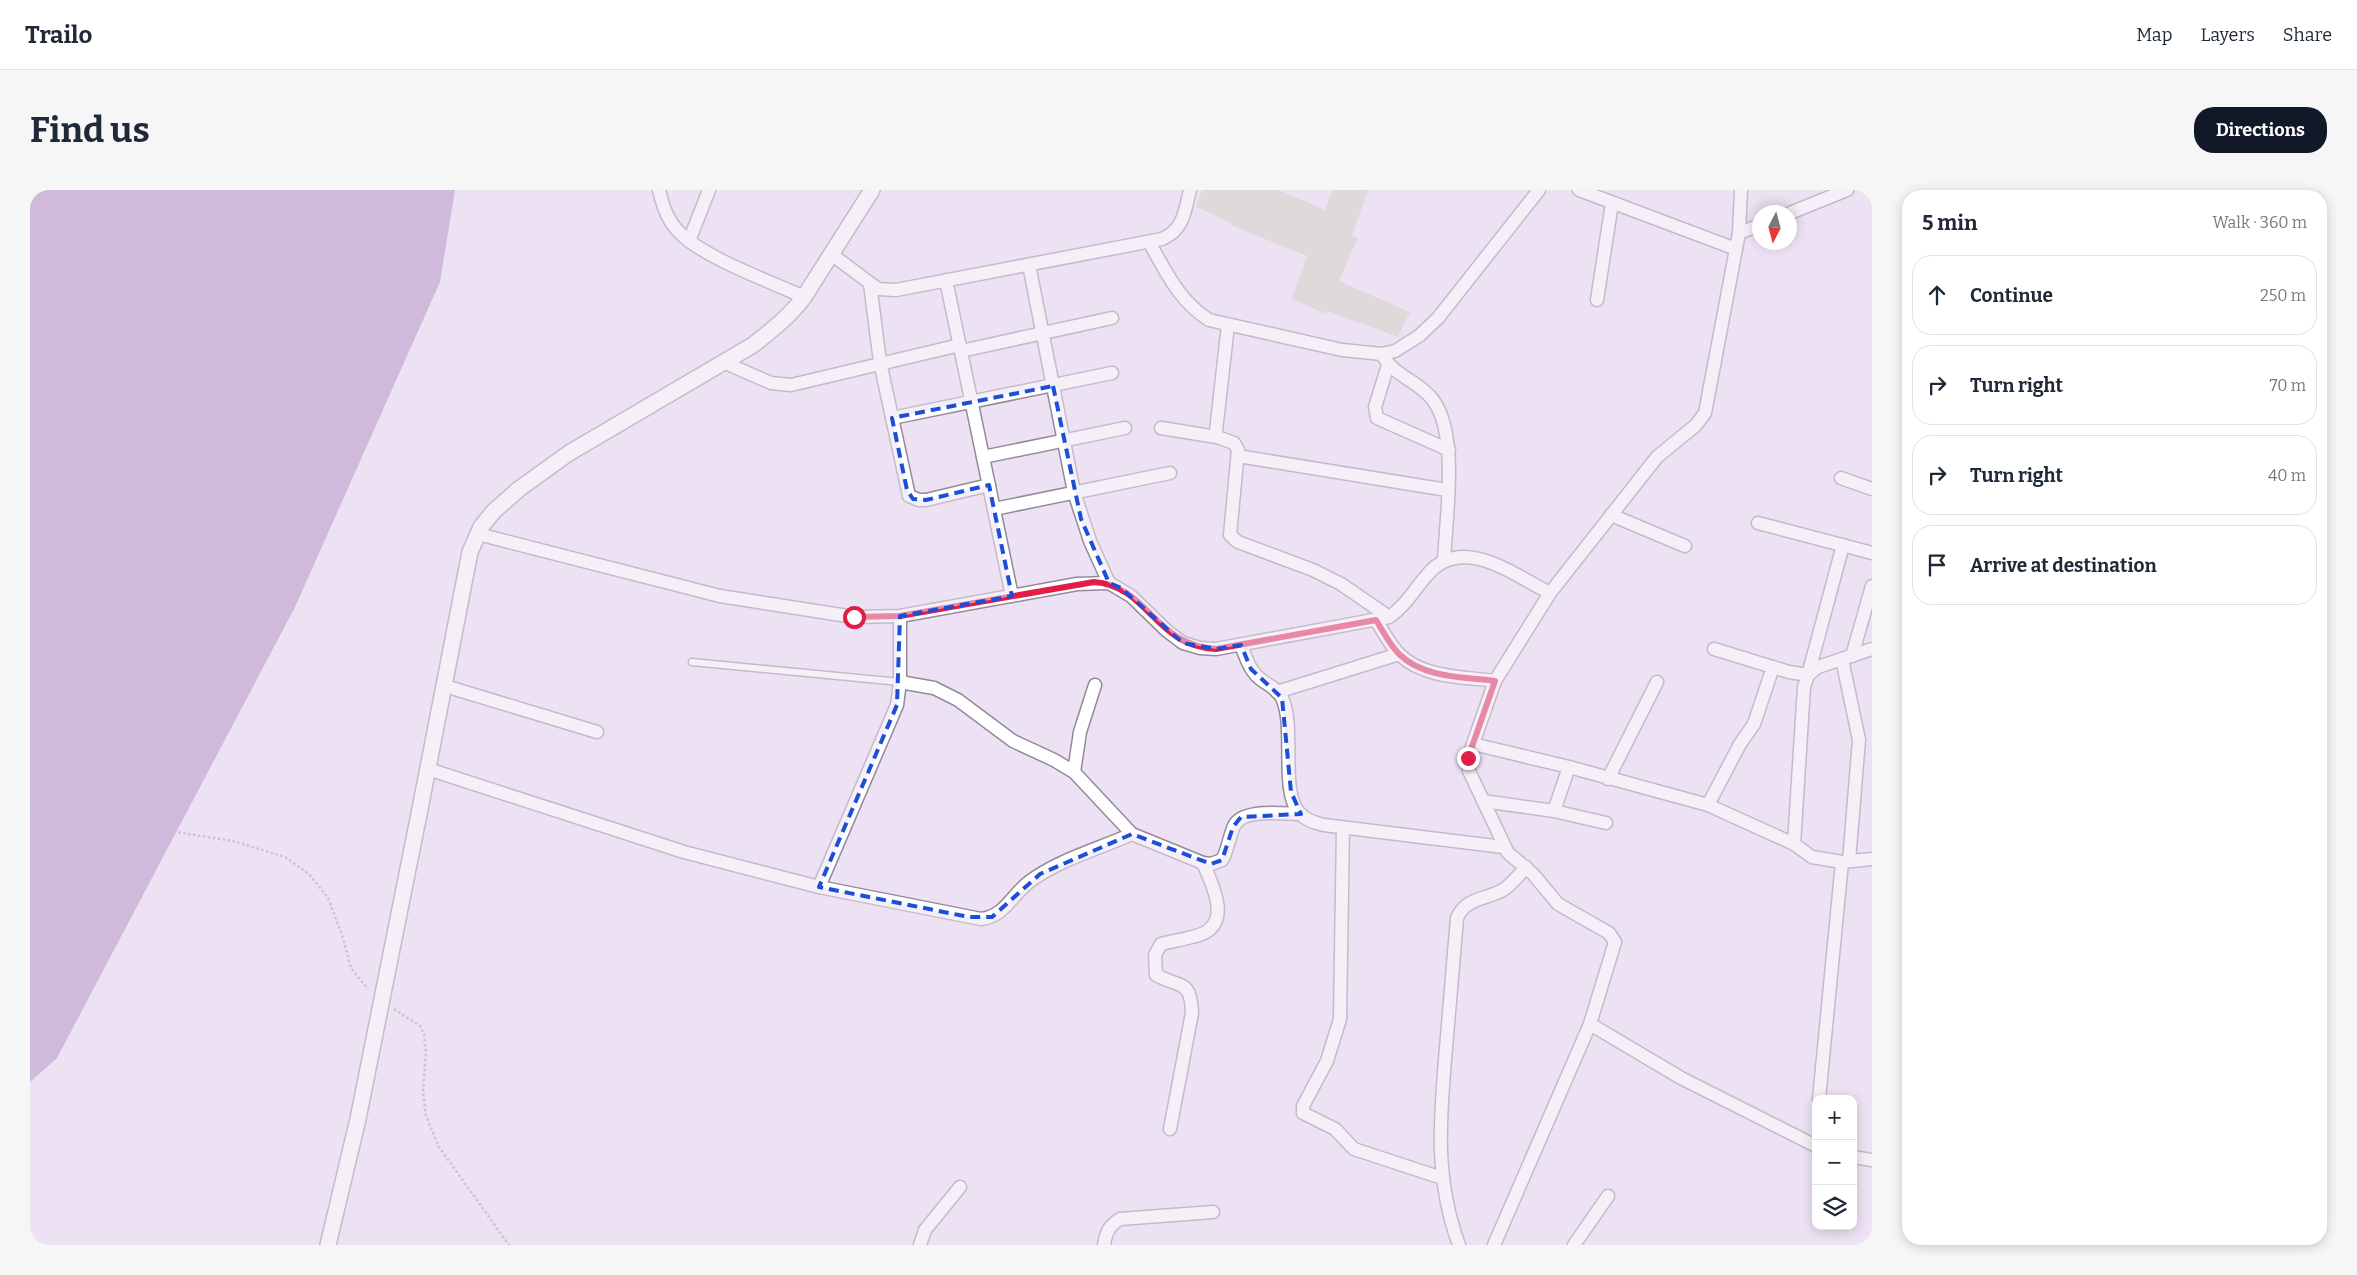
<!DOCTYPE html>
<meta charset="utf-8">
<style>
:root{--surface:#fff;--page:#f6f6f7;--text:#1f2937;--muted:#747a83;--line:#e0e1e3;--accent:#111827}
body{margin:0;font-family:Bitter,serif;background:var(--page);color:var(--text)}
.controls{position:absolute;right:15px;bottom:15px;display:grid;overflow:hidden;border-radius:10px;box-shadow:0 2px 12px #0003}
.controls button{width:45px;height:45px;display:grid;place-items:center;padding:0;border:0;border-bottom:1px solid var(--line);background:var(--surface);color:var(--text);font:25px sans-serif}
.compass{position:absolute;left:1722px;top:15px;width:45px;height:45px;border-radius:50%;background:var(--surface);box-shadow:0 2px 12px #0003;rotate:186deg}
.stop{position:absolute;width:15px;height:15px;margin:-11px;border:4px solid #e11d48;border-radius:50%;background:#fff}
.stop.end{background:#e11d48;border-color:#fff;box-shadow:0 1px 5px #0008}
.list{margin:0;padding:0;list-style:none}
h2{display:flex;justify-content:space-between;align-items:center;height:65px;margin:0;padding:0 20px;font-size:21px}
h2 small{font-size:16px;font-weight:400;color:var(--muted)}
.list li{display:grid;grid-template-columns:32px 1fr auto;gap:15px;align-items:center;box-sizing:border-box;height:80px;margin:0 10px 10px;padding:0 10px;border:1px solid var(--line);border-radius:20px}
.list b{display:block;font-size:19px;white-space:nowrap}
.list em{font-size:16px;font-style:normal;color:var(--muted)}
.icon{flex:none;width:28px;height:28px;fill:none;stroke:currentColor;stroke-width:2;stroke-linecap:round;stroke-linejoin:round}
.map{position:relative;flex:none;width:1842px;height:1055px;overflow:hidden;border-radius:20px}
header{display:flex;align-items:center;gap:30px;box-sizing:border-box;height:70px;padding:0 25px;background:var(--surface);border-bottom:1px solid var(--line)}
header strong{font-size:24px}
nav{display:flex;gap:28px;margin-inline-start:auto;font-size:18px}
.intro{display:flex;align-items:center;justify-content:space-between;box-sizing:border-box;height:120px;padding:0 30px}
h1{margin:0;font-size:35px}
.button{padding:12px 22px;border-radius:20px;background:var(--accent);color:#fff;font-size:18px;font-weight:700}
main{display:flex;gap:30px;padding:0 30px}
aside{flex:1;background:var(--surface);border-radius:20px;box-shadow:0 2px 12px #0003}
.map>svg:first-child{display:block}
.water{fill:#ae89c0}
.building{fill:#cfcebb}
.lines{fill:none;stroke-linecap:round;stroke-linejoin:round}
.service-casing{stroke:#948a99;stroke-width:9}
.minor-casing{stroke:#948a99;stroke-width:15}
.tertiary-casing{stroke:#948a99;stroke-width:18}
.path{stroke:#a59ca9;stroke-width:2.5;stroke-dasharray:2.5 2.5;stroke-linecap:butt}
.service{stroke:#fff;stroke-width:6}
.minor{stroke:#fff;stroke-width:12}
.tertiary{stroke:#fff;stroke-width:15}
.tertiary-bridge-casing{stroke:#948a99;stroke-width:18;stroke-linecap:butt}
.tertiary-bridge{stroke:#fff;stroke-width:15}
.route{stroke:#e11d48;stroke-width:6}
.marked{fill:none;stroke:#1d4ed8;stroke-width:4;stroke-dasharray:10 6;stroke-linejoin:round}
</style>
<header>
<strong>Trailo</strong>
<nav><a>Map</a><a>Layers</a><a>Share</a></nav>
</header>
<div class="intro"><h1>Find us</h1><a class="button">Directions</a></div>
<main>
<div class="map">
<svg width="1842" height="1055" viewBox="0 0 1842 1055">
<rect width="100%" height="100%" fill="#ede2f3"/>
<!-- water -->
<path class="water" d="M0 0H425L410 92 265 417 27 868 0 892Z"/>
<!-- building -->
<path class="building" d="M1172 0H1249L1295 20 1302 0H1338L1322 46 1328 48 1309 91 1380 122 1368 147 1297 121 1296 124 1262 109 1277 66 1201 35 1202 33 1166 17Z"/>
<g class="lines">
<defs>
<path id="service" d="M662 472 870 492"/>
<g id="minor">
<path d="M629 0C633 17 638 32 651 44 677 69 739 91 774 107"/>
<path d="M1549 0 1706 59"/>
<path d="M1760 23 1817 0"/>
<path d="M1709 43 1730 35"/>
<path d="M659 51 679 0"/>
<path d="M1119 52C1137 83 1148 110 1179 130L1312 160 1352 164 1365 161 1389 146 1408 128 1509 0"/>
<path d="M801 64 848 99 866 100 1132 49C1154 40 1155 20 1160 0"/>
<path d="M999 75 1044 302 1060 351 1079 393"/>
<path d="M916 90 982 406"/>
<path d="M840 94 850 172 879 306 889 310H896L959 295"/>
<path d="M1567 110 1582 13"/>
<path d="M1198 135 1186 241 1187 247 1204 253 1208 260 1200 345 1208 352 1283 380 1311 394 1359 427"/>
<path d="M931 161 1082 128"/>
<path d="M1352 164C1363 186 1389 191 1403 210 1429 245 1416 327 1414 370"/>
<path d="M693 172 741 193 761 195 930 155"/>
<path d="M1358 175 1345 217 1347 228 1419 260"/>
<path d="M862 228 1082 183"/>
<path d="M1131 238 1187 247"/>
<path d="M1208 266 1417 300"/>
<path d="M953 267 1095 238"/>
<path d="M1811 288 1842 299"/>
<path d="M964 319 1140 283"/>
<path d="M1581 325 1655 356"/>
<path d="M1728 333 1842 363"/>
<path d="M448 344 690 406 824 427 870 426 1047 394 1079 393 1101 406 1137 441 1153 453 1170 458 1186 459 1359 427C1376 416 1385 398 1398 384 1432 344 1484 385 1520 403"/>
<path d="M1346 430C1353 441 1360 456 1370 465 1394 488 1434 487 1465 491"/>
<path d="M1211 455C1215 465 1218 477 1226 485 1234 494 1247 497 1252 508 1266 536 1249 602 1270 624 1277 631 1286 633 1294 635L1473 657"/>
<path d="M1684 459 1759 482 1778 485 1813 355"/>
<path d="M1822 466 1842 396"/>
<path d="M1812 469 1829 550 1819 671"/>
<path d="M870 492 904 498 928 510 983 551 1024 570 1044 582 1102 644 1173 673 1181 674 1192 670C1198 660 1199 647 1204 636 1212 618 1253 624 1271 624"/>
<path d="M415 496 567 542"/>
<path d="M1247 502 1369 464"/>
<path d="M1443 554 1539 577 1678 615 1764 654 1782 667 1812 672"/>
<path d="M398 579 654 662 789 697 951 729C975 726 981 706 999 692 1028 670 1068 659 1102 644"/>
<path d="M1044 582 1050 542 1065 495"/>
<path d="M1578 589 1627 492"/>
<path d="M1453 611 1524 621 1576 633"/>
<path d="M1678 615 1710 554 1724 534 1743 477"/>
<path d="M1524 621 1539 577"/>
<path d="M1313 638 1310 829 1297 871 1273 916V923L1305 939 1324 959 1412 988"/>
<path d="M1764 654 1774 497 1778 485 1788 477 1842 459"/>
<path d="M789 697 867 515 870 492V426"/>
<path d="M1560 834 1585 752 1579 743 1528 714 1503 684 1478 663 1439 581 1438 568 1465 491 1520 403 1627 267 1666 235 1675 223 1709 43 1711 0"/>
<path d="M1789 909 1812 672 1842 669"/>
<path d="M1140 939 1162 823C1161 789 1150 798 1126 785L1125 765 1131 754C1143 751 1157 749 1169 745 1203 734 1182 694 1173 673"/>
<path d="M1823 967 1842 970"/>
<path d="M890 1055 895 1040 930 997"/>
<path d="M1074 1055C1076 1042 1079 1036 1090 1029L1183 1022"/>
<path d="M1429 1055C1404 987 1410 929 1416 858 1420 815 1423 771 1427 728 1435 708 1457 709 1473 700 1482 694 1489 685 1496 677"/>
<path d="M1464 1055 1560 834 1651 888 1786 956"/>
<path d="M1544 1055 1578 1006"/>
</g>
<g id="tertiary">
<path d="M389 624 440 362 451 337 464 321 489 299 539 263 723 155C742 140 760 126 774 107L842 0"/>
<path d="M298 1055 328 929"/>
</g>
</defs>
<!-- service casing -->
<use href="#service" class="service-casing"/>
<!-- minor casing -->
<use href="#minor" class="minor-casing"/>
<!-- tertiary casing -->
<use href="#tertiary" class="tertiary-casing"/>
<!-- path -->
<g class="path">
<path d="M0 619 203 651 255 667 279 684 298 708 312 745 321 778 338 799"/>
<path d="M364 819 390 836 394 845 396 862 393 901 396 926 409 957 479 1055"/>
</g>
<!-- service -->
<use href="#service" class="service"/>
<!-- minor -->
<use href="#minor" class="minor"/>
<!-- tertiary -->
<use href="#tertiary" class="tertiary"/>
<defs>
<path id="tertiary-bridge" d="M328 929 389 624"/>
</defs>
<!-- tertiary-bridge casing -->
<use href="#tertiary-bridge" class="tertiary-bridge-casing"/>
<!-- tertiary-bridge -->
<use href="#tertiary-bridge" class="tertiary-bridge"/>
</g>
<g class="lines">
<!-- route -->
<path class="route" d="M824 427 870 426 1064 392C1119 396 1124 456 1186 459L1346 430C1353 441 1360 456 1370 465 1394 488 1434 487 1465 491L1438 568"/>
</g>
<!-- marked area -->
<path d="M0 0H1842V1055H0ZM1023 196 1051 329 1079 393 1091 398 1153 453 1186 459 1211 455 1221 479 1252 508 1261 602 1271 624 1211 627 1203 637 1192 670 1181 674 1102 644 1010 684 962 727H939L789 697 867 515 870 426 982 406 959 295 896 310 883 309 877 300 862 228Z" fill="#ede2f3" fill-opacity=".55" fill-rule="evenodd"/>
<path class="marked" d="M1023 196 1051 329 1079 393 1091 398 1153 453 1186 459 1211 455 1221 479 1252 508 1261 602 1271 624 1211 627 1203 637 1192 670 1181 674 1102 644 1010 684 962 727H939L789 697 867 515 870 426 982 406 959 295 896 310 883 309 877 300 862 228Z"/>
</svg>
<div class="controls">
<button>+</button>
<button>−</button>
<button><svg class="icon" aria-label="layers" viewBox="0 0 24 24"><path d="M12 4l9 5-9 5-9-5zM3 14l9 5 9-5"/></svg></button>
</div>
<svg class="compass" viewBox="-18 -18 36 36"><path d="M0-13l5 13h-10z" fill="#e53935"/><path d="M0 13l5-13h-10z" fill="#747a83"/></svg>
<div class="stop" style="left:824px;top:427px"></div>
<div class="stop end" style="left:1438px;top:568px"></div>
</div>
<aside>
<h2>5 min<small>Walk · 360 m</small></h2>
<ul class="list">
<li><svg class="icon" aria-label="ahead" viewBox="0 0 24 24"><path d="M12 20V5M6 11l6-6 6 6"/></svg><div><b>Continue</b></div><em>250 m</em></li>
<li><svg class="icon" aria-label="right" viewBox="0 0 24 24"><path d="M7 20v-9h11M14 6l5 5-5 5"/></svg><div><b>Turn right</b></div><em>70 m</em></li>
<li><svg class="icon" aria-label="right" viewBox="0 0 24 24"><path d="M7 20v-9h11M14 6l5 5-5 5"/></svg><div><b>Turn right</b></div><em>40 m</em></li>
<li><svg class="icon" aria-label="arrive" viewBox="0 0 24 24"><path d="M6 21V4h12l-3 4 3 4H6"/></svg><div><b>Arrive at destination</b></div></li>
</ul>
</aside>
</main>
